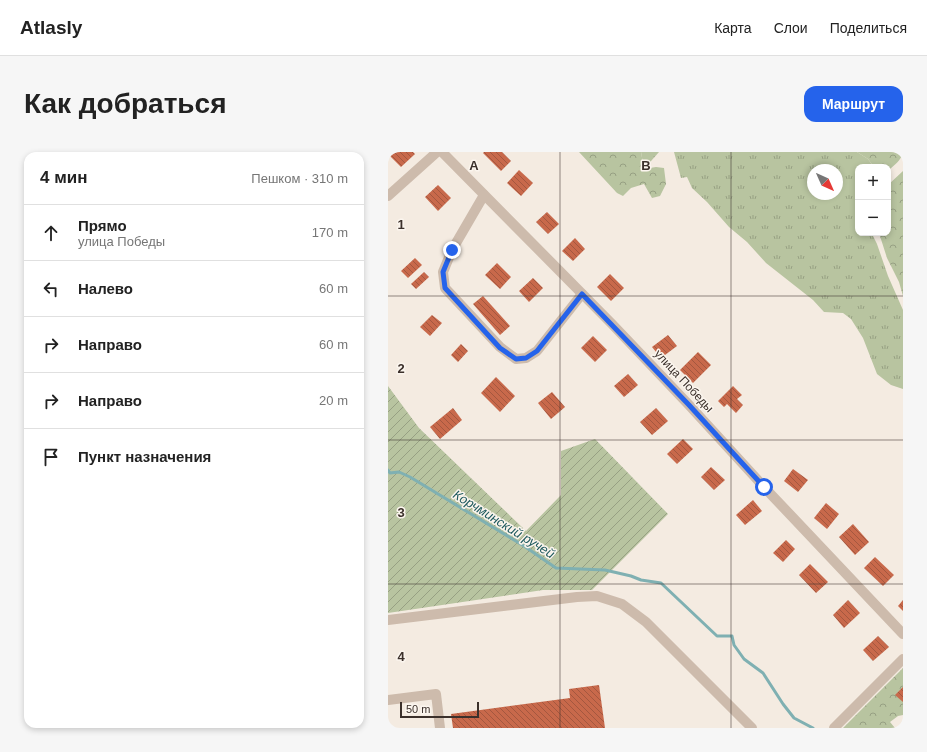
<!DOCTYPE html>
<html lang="ru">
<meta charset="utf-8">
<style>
:root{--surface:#fff;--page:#f6f6f6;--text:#222;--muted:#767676;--line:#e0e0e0;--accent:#2563eb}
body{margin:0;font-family:Helvetica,sans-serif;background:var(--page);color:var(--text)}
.controls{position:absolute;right:12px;top:12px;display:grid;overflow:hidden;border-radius:8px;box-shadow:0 2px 6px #0003}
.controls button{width:36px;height:36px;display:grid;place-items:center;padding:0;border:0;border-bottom:1px solid var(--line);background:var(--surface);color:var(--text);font:20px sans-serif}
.compass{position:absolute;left:419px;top:12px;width:36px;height:36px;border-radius:50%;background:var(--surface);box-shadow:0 2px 6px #0003;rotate:135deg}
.scale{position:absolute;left:12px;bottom:10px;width:79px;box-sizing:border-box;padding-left:4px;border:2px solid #3b302b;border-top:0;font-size:11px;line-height:14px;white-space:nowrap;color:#3b302b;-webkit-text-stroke:3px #fbf5ee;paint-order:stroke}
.stop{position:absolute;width:12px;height:12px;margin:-9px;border:3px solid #2563eb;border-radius:50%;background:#fff}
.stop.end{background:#2563eb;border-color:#fff;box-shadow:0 1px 4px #0008}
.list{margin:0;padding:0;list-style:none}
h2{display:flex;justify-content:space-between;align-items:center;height:52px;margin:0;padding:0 16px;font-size:17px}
h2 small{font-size:13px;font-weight:400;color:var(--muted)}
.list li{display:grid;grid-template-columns:26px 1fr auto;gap:12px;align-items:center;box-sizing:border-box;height:56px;padding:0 16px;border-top:1px solid var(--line)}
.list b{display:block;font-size:15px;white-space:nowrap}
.list p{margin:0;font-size:13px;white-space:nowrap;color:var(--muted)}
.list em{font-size:13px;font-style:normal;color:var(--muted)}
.icon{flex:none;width:22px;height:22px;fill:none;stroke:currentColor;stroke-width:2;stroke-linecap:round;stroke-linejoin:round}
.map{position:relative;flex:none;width:515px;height:576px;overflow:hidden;border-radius:12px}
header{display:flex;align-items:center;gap:24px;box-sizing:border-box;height:56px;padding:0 20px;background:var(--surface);border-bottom:1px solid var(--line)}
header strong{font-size:19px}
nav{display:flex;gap:22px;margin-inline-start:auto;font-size:14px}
.intro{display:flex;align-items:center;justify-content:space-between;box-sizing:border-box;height:96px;padding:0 24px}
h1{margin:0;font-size:28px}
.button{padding:10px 18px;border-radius:12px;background:var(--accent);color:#fff;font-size:14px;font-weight:700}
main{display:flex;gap:24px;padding:0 24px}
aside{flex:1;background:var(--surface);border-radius:12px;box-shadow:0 2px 6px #0003}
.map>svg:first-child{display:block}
.grass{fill:url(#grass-tufts);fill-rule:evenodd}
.forest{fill:url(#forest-crowns)}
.garden{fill:url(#garden-furrows)}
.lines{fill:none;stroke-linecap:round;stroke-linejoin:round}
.stream{stroke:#7fb0b2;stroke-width:3}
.building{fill:url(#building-back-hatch)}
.minor{stroke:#cdbbac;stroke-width:10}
.route{stroke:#2563eb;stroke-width:5}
.grid{fill:none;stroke:#3b302b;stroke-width:1;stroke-opacity:0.55}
.labels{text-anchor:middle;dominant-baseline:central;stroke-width:3;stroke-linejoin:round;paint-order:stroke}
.street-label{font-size:12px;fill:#3b302b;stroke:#fbf5ee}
.water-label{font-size:13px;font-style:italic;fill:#1f5a5e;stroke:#fbf5ee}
.grid-label{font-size:13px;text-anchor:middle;font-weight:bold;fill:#3b302b;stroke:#fbf5ee;stroke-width:3;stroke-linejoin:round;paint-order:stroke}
</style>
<header>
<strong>Atlasly</strong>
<nav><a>Карта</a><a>Слои</a><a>Поделиться</a></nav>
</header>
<div class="intro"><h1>Как добраться</h1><a class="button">Маршрут</a></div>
<main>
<aside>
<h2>4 мин<small>Пешком · 310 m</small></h2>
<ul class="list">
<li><svg class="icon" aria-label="ahead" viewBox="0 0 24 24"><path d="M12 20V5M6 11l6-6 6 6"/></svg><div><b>Прямо</b><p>улица Победы</p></div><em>170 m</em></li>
<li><svg class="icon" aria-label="left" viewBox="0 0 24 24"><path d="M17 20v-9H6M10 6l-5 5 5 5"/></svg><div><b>Налево</b></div><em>60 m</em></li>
<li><svg class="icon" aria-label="right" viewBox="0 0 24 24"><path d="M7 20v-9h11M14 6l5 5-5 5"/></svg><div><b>Направо</b></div><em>60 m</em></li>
<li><svg class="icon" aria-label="right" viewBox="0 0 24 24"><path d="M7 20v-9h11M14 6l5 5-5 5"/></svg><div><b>Направо</b></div><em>20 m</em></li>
<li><svg class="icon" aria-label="arrive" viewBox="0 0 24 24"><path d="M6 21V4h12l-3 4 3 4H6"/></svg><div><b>Пункт назначения</b></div></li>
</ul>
</aside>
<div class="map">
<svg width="515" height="576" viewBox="0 0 515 576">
<defs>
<pattern id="grass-tufts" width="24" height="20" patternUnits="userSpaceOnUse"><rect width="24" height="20" fill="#b8c4a0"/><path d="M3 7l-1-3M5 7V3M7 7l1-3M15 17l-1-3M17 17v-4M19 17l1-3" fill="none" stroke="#97a083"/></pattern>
<pattern id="forest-crowns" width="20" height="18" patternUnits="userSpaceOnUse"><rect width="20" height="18" fill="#b8c4a0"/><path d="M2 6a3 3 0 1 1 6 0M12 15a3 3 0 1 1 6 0" fill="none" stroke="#97a083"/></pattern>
<pattern id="garden-furrows" width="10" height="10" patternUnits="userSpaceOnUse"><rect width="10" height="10" fill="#b8c4a0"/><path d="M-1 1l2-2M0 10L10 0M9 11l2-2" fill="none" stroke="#97a083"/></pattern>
<pattern id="building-back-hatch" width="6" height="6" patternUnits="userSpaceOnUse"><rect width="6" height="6" fill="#c8694b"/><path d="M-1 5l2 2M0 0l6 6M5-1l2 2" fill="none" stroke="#a4573f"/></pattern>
</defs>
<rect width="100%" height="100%" fill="#f4ebe1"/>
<!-- grass -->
<g class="grass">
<path d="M253 0H271L256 17Z"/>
<path d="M286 0H469L480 7 486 15H470V81H485V84L489 92 500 124 515 158V237L503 233 489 222 475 186 463 167 455 161 436 160 425 148 378 111 359 90 341 75 319 50 304 36 299 25 293 26ZM425 18H449V42H425Z"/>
</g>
<!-- forest -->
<g class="forest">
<path d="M191 0H253L256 17 268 15 276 16 278 32 272 44 264 46 256 32 243 36 235 44 229 41Z"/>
<path d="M469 0H515C513 9 506 13 500 19V15H486L480 7Z"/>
<path d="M515 19V144L511 130 499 106 491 81H500V33Z"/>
<path d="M515 516V563L510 564 502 570 507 576H455Z"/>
</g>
<!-- garden -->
<path class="garden" d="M0 234 31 276 138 379 173 343V299L207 287 280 362 204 438H155L0 461Z"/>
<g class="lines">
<!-- stream -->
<path class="stream" d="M0 318 2 321 11 320 22 325 136 394 168 416 217 418 243 424 253 428 273 431 329 484H344L346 493 356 507 375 521 395 552 406 566 425 576"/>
</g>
<!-- building -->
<g class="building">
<path d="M1 0H25L27 2 13 15 0 2Z"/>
<path d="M96 0H114L123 9 113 19 95 1Z"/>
<path d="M131 18 145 31 133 44 119 31Z"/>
<path d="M50 33 63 46 50 59 37 45Z"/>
<path d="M159 60 171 72 160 82 148 70Z"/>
<path d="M187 86 197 97 185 109 174 99Z"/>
<path d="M27 106 34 113 20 126 13 119Z"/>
<path d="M109 111 123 125 112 137 97 123Z"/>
<path d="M36 120 41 125 28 137 23 132Z"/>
<path d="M222 122 236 136 223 149 209 135Z"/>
<path d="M145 126 155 136 141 150 131 139Z"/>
<path d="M95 144 122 174 112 183 85 152Z"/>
<path d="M44 163 54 171 42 184 32 175Z"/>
<path d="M280 183 289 194 273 206 264 195Z"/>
<path d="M205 184 219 198 207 210 193 196Z"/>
<path d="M73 192 80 199 70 210 63 203Z"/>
<path d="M310 200 323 213 305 231 292 218Z"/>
<path d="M240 222 250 233 236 245 226 234Z"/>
<path d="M108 225 127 244 112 260 93 241Z"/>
<path d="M345 234 354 243 349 247 355 253 348 261 339 252 336 255 330 249Z"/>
<path d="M164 240 177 255 163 267 150 251Z"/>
<path d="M65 256 74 268 52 287 42 275Z"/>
<path d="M268 256 280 269 264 283 252 270Z"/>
<path d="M295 287 305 297 289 312 279 302Z"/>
<path d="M323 315 337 328 326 338 313 325Z"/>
<path d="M405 317 420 328 410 340 396 329Z"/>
<path d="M365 348 374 359 357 373 348 363Z"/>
<path d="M438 351 451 362 439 377 426 366Z"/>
<path d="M465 372 481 390 467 403 451 385Z"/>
<path d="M398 388 407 397 395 410 385 401Z"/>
<path d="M487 405 506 423 495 434 476 416Z"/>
<path d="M422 412 440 430 428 441 411 423Z"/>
<path d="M460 448 472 461 456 476 445 463Z"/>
<path d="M515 448V459L510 454Z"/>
<path d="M490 484 501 495 485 509 475 498Z"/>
<path d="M211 533 217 576H65L63 562 182 546 181 537Z"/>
<path d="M515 535V550L507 543Z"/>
</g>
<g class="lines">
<!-- minor -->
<g class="minor">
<path d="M54 0 224 172 301 253 376 335 515 482"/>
<path d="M96 43 64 98 55 120 57 136 112 195 128 207 138 206 149 199 194 142"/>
<path d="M0 44 49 0"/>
<path d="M0 468 189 445 209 444 234 452 258 470 364 576"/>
<path d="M0 548 48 542 52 576"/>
<path d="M446 576 515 507"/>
</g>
</g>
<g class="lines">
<!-- route -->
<path class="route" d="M64 98 55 120 57 136 112 196 128 207 138 206 149 199 194 142 301 253 376 335"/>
</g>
<!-- grid -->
<path class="grid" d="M172 0V576M343 0V576M0 144H515M0 288H515M0 432H515"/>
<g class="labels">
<!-- street labels -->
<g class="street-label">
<text transform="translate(296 229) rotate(47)">улица Победы</text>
</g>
<!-- water labels -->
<g class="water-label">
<text transform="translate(116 372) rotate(32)">Корчминский ручей</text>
</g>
</g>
<g class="grid-label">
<text x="86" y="18">A</text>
<text x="258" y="18">B</text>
<text x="13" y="77">1</text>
<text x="13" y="221">2</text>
<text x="13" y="365">3</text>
<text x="13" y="509">4</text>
</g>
</svg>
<div class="controls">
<button>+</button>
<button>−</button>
</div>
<svg class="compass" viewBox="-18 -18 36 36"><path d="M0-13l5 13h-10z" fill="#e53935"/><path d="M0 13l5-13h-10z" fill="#767676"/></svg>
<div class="scale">50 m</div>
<div class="stop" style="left:376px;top:335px"></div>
<div class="stop end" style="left:64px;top:98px"></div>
</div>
</main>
